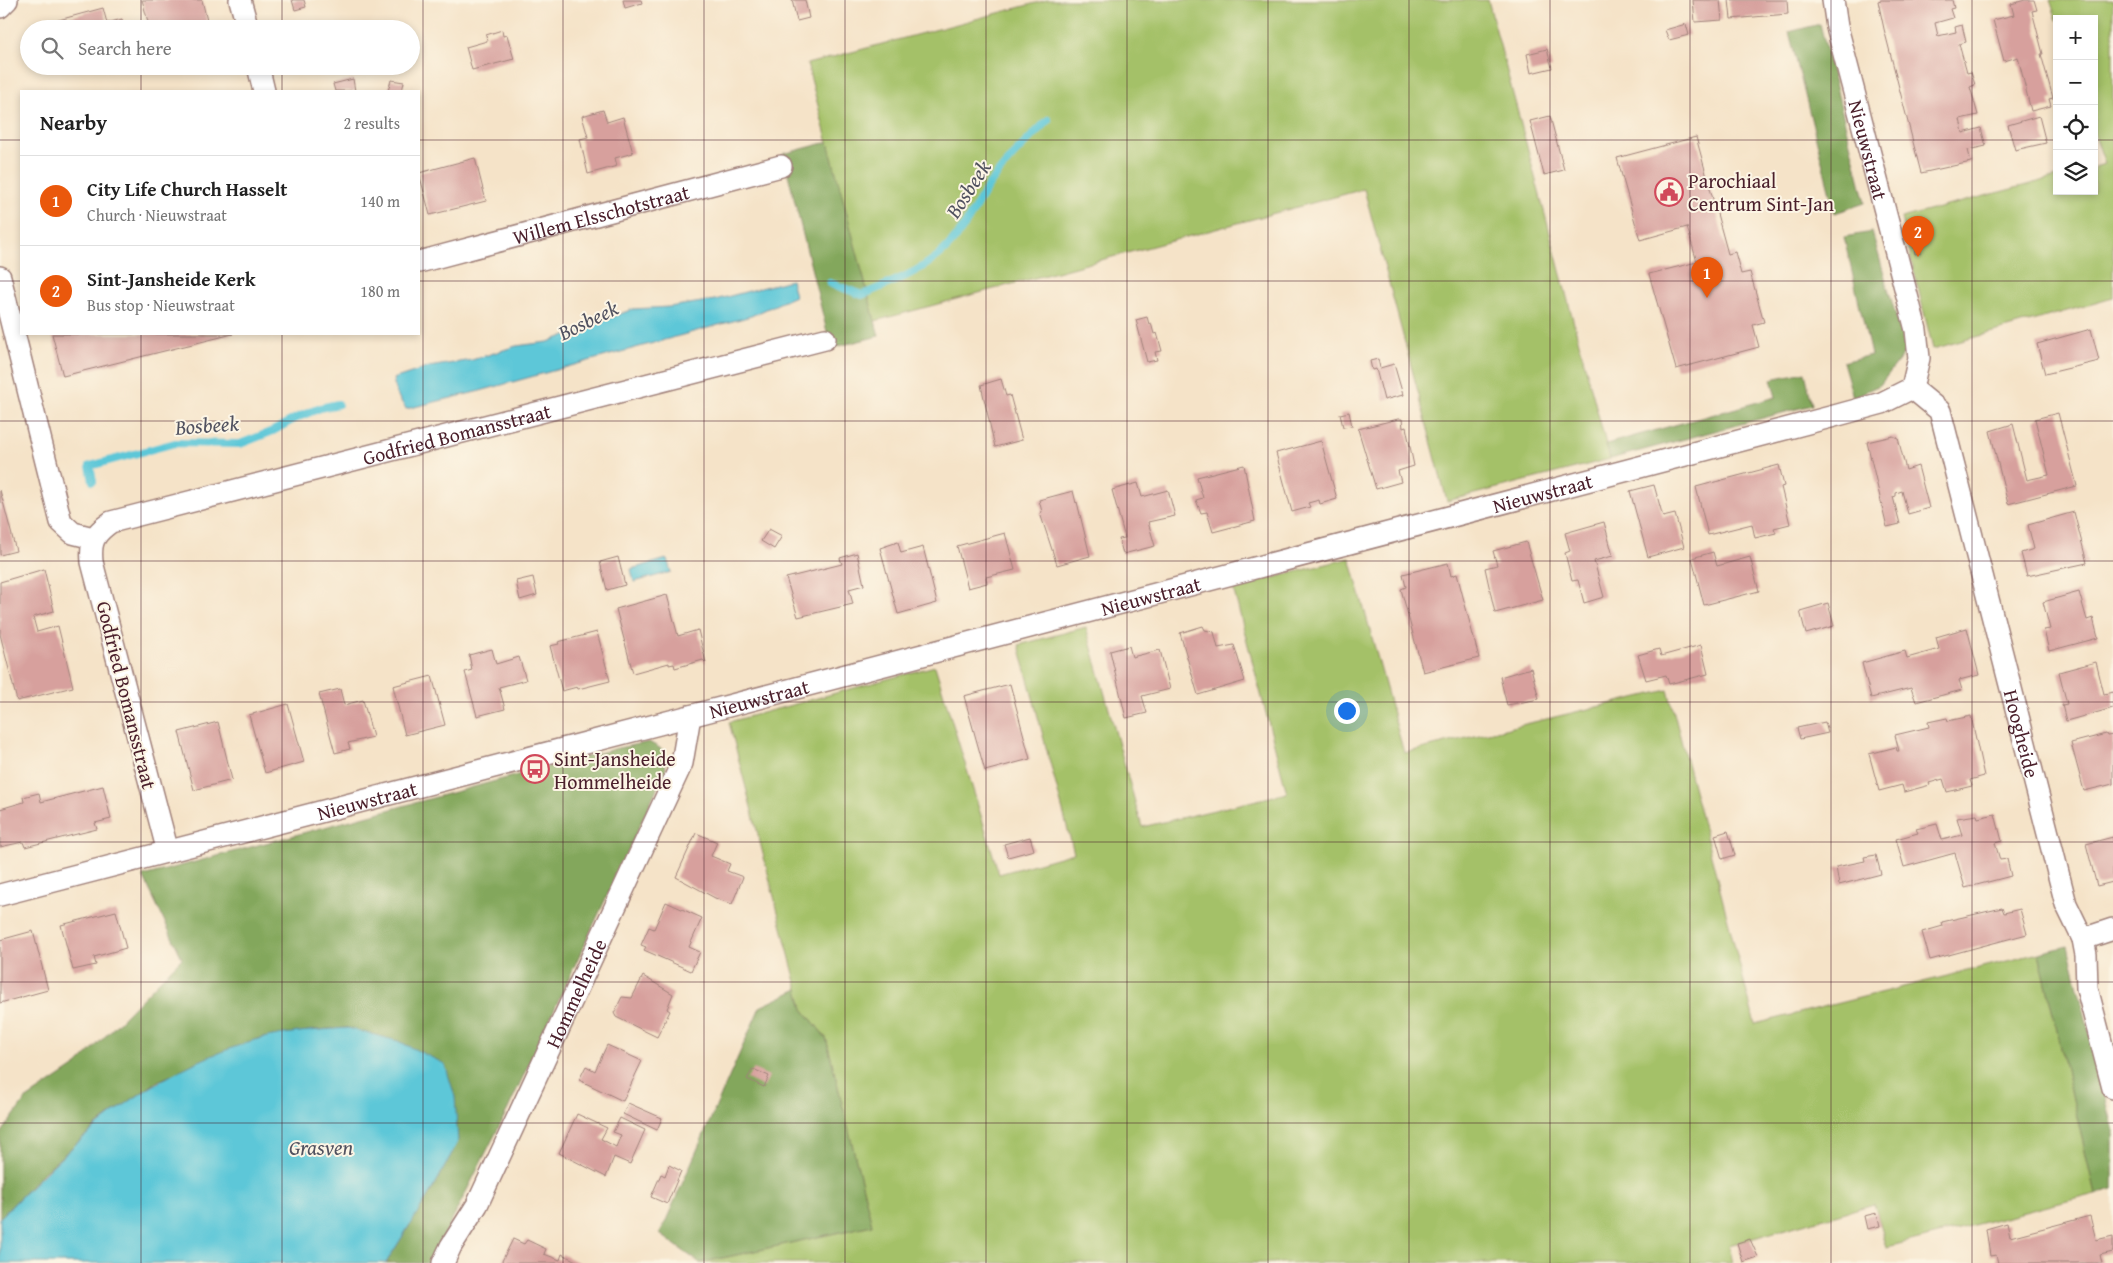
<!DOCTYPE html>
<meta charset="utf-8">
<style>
:root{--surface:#fff;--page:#f2f2f2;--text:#222;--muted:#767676;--line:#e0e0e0;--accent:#ea580c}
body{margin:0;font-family:"Gentium Book Plus",serif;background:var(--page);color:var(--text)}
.controls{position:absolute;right:15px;top:15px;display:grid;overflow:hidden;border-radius:0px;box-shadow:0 2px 8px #0003}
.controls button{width:45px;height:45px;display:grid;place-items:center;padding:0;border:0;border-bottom:1px solid var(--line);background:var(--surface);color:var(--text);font:25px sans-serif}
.you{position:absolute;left:1346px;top:710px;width:18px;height:18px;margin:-12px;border:4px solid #fff;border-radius:50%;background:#1a73e8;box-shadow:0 0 0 8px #1a73e833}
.badge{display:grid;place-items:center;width:32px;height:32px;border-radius:50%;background:var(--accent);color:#fff;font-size:16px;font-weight:700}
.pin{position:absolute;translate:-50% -41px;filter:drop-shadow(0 1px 2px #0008)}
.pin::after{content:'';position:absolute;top:26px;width:18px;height:15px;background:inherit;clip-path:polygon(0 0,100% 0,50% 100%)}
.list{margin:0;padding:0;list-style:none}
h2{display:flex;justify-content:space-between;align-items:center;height:65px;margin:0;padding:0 20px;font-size:21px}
h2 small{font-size:16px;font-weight:400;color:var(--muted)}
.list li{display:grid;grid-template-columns:32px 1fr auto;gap:15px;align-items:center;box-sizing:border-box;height:90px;padding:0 20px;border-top:1px solid var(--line)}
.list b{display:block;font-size:19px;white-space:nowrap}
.list p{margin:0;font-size:16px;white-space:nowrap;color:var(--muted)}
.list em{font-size:16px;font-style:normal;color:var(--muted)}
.icon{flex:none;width:28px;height:28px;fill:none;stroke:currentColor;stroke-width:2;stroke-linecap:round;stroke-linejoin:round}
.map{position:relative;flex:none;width:2113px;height:1263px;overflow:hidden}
.search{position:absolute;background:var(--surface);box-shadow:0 2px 8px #0003;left:20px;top:20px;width:400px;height:55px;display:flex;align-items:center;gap:12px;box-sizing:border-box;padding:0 18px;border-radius:28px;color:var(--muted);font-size:19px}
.panel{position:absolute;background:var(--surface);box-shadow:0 2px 8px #0003;left:20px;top:90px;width:400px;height:245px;border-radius:0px}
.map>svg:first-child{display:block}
.green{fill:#a4c168;stroke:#77704a}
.forest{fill:#83a75c;stroke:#666344}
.water{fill:#5dc7d8;stroke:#547382}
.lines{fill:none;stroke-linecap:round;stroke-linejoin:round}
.stream{stroke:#5dc7d8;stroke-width:8}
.building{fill:#d7a09d}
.minor-casing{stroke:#a0817a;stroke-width:24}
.minor{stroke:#fff;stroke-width:21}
.grid{fill:none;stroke:#4a1f2b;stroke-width:1;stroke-opacity:0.55}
.labels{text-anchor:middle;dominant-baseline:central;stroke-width:4;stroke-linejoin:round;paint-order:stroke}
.street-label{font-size:20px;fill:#4a1f2b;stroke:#fcf5e5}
.poi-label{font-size:20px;fill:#4a1f2b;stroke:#fcf5e5;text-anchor:start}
.water-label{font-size:21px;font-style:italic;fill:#50515f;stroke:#fcf5e5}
</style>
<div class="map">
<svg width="2113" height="1263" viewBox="0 0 2113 1263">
<rect width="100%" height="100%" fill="#fcf5e5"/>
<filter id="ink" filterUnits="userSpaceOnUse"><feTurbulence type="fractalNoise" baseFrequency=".02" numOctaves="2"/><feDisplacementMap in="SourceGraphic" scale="10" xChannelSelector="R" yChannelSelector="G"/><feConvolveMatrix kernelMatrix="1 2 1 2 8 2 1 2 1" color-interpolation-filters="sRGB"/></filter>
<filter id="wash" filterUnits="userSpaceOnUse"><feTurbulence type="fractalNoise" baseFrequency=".0096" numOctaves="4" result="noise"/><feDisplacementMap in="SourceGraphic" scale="20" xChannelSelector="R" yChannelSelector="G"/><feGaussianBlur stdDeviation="1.12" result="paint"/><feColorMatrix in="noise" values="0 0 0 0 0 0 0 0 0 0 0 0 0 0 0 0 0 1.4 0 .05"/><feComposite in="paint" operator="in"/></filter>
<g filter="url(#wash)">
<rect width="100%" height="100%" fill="#f5e3c8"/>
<!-- green -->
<g class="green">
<path d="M1047 0H1488L1610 459 1447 501 1364 189 875 321 807 64Z"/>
<path d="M2050 0H2113V298L1933 349 1901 218 2057 177V191H2094V167L2105 164 2094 133V19L2057 20Z"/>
<path d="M1350 558 1404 753 1668 690 1755 1024 2039 953 2095 1194 1887 1247 1874 1204 1729 1245 1733 1263H700L872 1225 826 1038 803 1009 729 722 935 666 999 874 1074 853 1019 645 1086 627 1142 827 1287 793 1233 588Z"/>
</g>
<!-- forest -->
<g class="forest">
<path d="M1820 24 1865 203 1835 213 1789 32Z"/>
<path d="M828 142 879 336 831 348 783 154Z"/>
<path d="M1872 232 1906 351 1880 385 1853 397 1843 362 1871 355 1844 237Z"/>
<path d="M1805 372 1812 405 1610 459 1606 444 1776 397 1771 379Z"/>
<path d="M649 742 663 750 666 769 508 1109 430 1263H386L436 1183 348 1028 315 1030 257 1039 158 1081 102 1121 44 1172 0 1218V1135L25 1100 77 1065 182 958 143 876 618 748Z"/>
<path d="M2068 946 2113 1128V1189L2095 1194 2039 953Z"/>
<path d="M798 989 803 1009 826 1038 872 1225 700 1263 660 1234 760 1007Z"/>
</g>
<!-- water -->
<g class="water">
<path d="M791 280 795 296 751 316 480 391 406 409 397 395 393 379 429 367 472 360 516 346 548 342 633 309 669 307 715 300Z"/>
<path d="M667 559 671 572 634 582 631 569Z"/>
<path d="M348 1028 398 1041 445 1064 455 1097 458 1142 436 1183 386 1263H0V1218C67 1149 137 1081 229 1049 239 1046 248 1041 258 1039 287 1032 318 1030 348 1028Z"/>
</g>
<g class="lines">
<!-- stream -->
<g class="stream">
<path d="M830 283 862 295C888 284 916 274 939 255 961 237 972 212 987 188 1005 162 1026 142 1048 120"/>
<path d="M93 481 90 466 175 443 240 444 273 431 296 418 320 408 338 404"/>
</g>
</g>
<g id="blocks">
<!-- building -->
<g class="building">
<path d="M142 0H202L209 29H150Z"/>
<path d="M292 0H304L306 7 295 10Z"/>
<path d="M623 0H641L642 3 625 8Z"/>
<path d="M792 0H805L809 18 797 21Z"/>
<path d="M1693 0H1720L1722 20 1695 22Z"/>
<path d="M1729 0H1787L1788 14 1731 19Z"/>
<path d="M1881 0H1952L1954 8 1950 9 1953 18 1935 23 1938 36 1956 32 1955 27 1962 25 1966 42 1959 44 1967 73 1971 72 1975 85 1970 87 1978 115 1960 119 1963 133 1981 128 1986 146 1968 150 1971 162 1921 173 1884 29 1878 1Z"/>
<path d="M2025 0H2034L2037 10 2032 11 2043 54H2041L2053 98 2049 99 2051 106 2031 111 2018 57 2004 61 1993 20 2014 15 2011 4Z"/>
<path d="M103 8 107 23 122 19 124 29H57L55 21Z"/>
<path d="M1686 24 1689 35 1669 40 1665 30Z"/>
<path d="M502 30 503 36 507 35 514 59 472 70 466 47 487 41 486 35Z"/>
<path d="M1547 49 1552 68 1531 73 1527 54Z"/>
<path d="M353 79 355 91H335L333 84Z"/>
<path d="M391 80 404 82 402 91H388Z"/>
<path d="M603 110 607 122 623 117 633 153 615 158 617 166 588 174 580 139 588 137 582 116Z"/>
<path d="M1550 116 1564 170 1544 175 1530 121Z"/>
<path d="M2039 116 2046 143 2015 150 2008 125Z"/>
<path d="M1696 137 1728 254 1735 252 1741 274 1750 272 1764 322 1753 325 1759 347 1676 369 1649 274 1697 262 1687 227 1640 240 1617 158Z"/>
<path d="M475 158 486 201 430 215 419 173Z"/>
<path d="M1918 242 1921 253 1915 254 1913 243Z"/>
<path d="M1147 317 1149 324 1151 323 1154 334 1157 333 1162 351 1155 352 1157 360 1147 362 1136 320Z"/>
<path d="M2091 329 2099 361 2045 374 2037 344Z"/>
<path d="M52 334H233L63 376Z"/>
<path d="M1378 359 1380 368 1394 364 1403 395 1384 400 1376 369 1372 370 1370 361Z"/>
<path d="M1001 379 1006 396 1010 395 1022 440 995 447 981 385Z"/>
<path d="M1349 412 1352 426 1343 427 1340 414Z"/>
<path d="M2058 413 2077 486 2008 504 1990 431 2013 424 2027 480 2049 475 2035 419Z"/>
<path d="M1398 419H1402L1403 428 1406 427 1414 466 1398 471 1401 482 1376 489 1358 429Z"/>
<path d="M1893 436 1898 438 1906 470 1918 466 1929 508 1908 514 1902 491 1896 493V496L1893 497 1900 524 1887 527 1867 442Z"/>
<path d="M1321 441 1337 499 1320 504 1319 500 1308 503 1310 507 1292 512 1276 453Z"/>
<path d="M1244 465 1255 521 1213 532 1207 512 1201 513 1196 500 1203 498 1197 477Z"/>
<path d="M1779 465 1784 486 1781 487 1790 524 1774 528 1776 533 1755 538 1752 524 1708 535 1696 487Z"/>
<path d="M1138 483 1142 497 1168 490 1175 516 1148 522 1155 546 1123 554 1119 539 1125 538 1112 490Z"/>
<path d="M1654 485 1663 517 1675 514 1684 547 1648 557 1630 491Z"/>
<path d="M0 490 16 551 0 555Z"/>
<path d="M1073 491 1076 503 1077 502 1090 556 1057 565 1040 513 1042 512 1039 500Z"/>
<path d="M2074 512 2087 563 2027 576 2021 553 2034 549 2028 525Z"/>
<path d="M1604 522 1613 556 1594 561 1604 597 1584 603 1578 580 1572 581 1565 553 1570 551 1565 533Z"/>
<path d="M769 529 782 536 774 549 761 541Z"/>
<path d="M1005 533 1015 570 986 577 987 583 968 588 957 546Z"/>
<path d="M898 542 901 553 923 547 937 603 898 614 880 548Z"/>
<path d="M1526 542 1543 600 1495 613 1485 568 1497 565 1493 551Z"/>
<path d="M1713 552 1717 566 1750 557 1759 591 1704 605 1692 558Z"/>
<path d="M857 553 864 585 849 589 853 604 798 617 786 578 842 564 840 558Z"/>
<path d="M618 557 625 585 607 590 600 562Z"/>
<path d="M1448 563 1451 576 1457 574 1479 658 1423 672 1401 589 1406 587 1403 574Z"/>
<path d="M44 569 54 611 33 617 37 632 58 626 73 687 17 701 0 634V582Z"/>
<path d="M533 577 537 595 520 600 516 581Z"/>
<path d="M2079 592 2087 620 2093 618 2098 638 2049 651 2044 630 2050 629 2043 602Z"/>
<path d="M667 595 678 636 698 630 706 663 703 660 675 668 674 664 669 665V663L633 673 616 609Z"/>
<path d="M1828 603 1834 626 1806 634 1800 611Z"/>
<path d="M1203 626 1205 630 1214 632 1218 648 1234 645 1245 681 1198 695 1180 633Z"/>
<path d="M1967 628 1979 675 1959 680 1962 690 1916 702 1911 688 1871 698 1862 663 1905 651 1907 658 1939 649 1936 637Z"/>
<path d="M597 632 610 681 578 689 577 687 562 691 550 646 559 644 558 642Z"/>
<path d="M1701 645 1708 674 1669 684 1666 675 1646 680 1638 655 1659 649 1661 656Z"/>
<path d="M1129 646 1132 657 1160 650 1170 689 1142 696 1147 713 1126 718 1110 651Z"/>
<path d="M492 649 496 664 519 657 526 680 499 687 505 709 477 716 465 672 472 670 469 655Z"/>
<path d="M2096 662 2104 694 2113 692V708L2066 721 2062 705 2067 704 2059 672Z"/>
<path d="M1531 668 1539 699 1507 705 1500 677Z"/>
<path d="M432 676 445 725 405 735 393 686Z"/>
<path d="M1010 684 1030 759 985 771 964 696Z"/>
<path d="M340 689 344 705 363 700 373 737 348 743 350 749 335 753 319 694Z"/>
<path d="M288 704 304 762 265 773 249 715Z"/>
<path d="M1971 716 1984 776 1970 780 1972 786 1947 792 1943 779 1929 783 1930 785 1904 792 1902 785 1879 791 1869 754 1896 747 1897 751H1899L1895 735 1929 727 1928 722 1947 718 1948 721Z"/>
<path d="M218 722 232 780 194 790 179 732Z"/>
<path d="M1825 722 1828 733 1800 739 1797 728Z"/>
<path d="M2106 734 2107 736 2113 735V784L2084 791 2071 743Z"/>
<path d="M103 786 111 819 95 823 97 829 25 847 23 842 0 847V809L24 802 23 797 39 793 41 802Z"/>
<path d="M1995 814 2002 841 1995 843 2000 860 2007 859 2011 876 1965 888 1955 853 1904 867 1896 839 1918 833 1916 829 1937 824 1942 840 1962 835 1957 818 1977 815 1978 818Z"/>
<path d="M1728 831 1735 855 1722 859 1715 835Z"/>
<path d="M696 833 717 842 711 856 730 864 727 871 743 877 732 904 715 898 676 877Z"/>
<path d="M1030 837 1034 850 1008 857 1004 844Z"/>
<path d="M2113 837V882L2097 886 2086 844Z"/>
<path d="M1876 855 1881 874 1839 885 1836 867 1865 861 1864 857Z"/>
<path d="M666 902 702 918 689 947 700 952 691 971 644 950 646 947 641 945 649 927 654 929Z"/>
<path d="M2002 908 2004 913 2020 909 2027 934 1930 960 1922 932 1943 926 1942 922Z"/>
<path d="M116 911 126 948 94 957 96 965 73 970 61 925Z"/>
<path d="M33 931 48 990 0 1003V940Z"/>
<path d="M643 976 673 994 667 1009 670 1011 657 1037 616 1017 614 1013 622 997 632 998Z"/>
<path d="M607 1045 642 1061 623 1101 579 1080 586 1066 595 1071Z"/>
<path d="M753 1069 769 1076 764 1087 747 1079Z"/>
<path d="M628 1103 662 1118 657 1130 623 1114Z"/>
<path d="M577 1114 607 1128 601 1139 616 1147 621 1135 613 1132 620 1118 645 1130 630 1164 614 1157 606 1177 559 1153Z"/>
<path d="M669 1165 681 1171 667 1204 651 1197 661 1174 665 1176Z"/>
<path d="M1877 1213 1880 1226 1867 1229 1864 1216Z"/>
<path d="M2090 1216 2096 1240 2113 1236V1252L2100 1255 2102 1263H1998L1996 1255 1990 1256 1986 1229 2007 1223 2010 1237Z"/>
<path d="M513 1239 524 1244 527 1240 546 1249 544 1254 560 1260 562 1254 580 1263H501Z"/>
<path d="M1750 1239 1758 1257 1743 1262 1737 1243Z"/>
</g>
</g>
</g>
<g filter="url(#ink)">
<use href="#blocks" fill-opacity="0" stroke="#a0817a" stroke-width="1"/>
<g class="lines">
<defs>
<g id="minor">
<path d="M240 0 248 29"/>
<path id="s1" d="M1833 0 1837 27 1916 330 1919 358 1912 388"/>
<path d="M0 7 7 0"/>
<path d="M258 66 264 91"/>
<path id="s2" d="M419 262 781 166"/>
<path d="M0 277 61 522 73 533 93 538"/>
<path id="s3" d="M1912 388 1940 411 2066 904 2083 939 2086 955 2087 988 2113 1088"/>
<path id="s4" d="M168 852 92 562C90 541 94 534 111 522L825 339"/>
<path id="s5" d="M0 895 690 716 1838 415 1882 403 1912 388"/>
<path d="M2083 939 2113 929"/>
<path id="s6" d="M443 1263 451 1246 477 1205 682 763 690 716"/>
</g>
</defs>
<!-- minor casing -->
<use href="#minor" class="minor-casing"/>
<!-- minor -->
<use href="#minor" class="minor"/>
</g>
</g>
<!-- grid -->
<path class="grid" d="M141 0V29M282 0V29M423 0V1263M563 0V1263M704 0V1263M845 0V1263M986 0V1263M1127 0V1263M1268 0V1263M1409 0V1263M1550 0V1263M1690 0V1263M1831 0V1263M1972 0V1263M141 66V91M282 66V91M0 140H21M419 140H2057M2094 140H2113M0 281H21M419 281H2113M141 334V1263M282 334V1263M0 421H2113M0 561H2113M0 702H2113M0 842H2113M0 982H2113M0 1123H2113"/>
<!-- icons -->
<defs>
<symbol id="civic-ring" viewBox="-11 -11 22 22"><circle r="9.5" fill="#fcf5e5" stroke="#d1495b" stroke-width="1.5"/><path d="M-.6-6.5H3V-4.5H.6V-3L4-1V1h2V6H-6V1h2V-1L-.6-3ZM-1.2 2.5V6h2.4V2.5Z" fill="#d1495b"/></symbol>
<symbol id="bus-ring" viewBox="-11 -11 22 22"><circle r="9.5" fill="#fcf5e5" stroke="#d1495b" stroke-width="1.5"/><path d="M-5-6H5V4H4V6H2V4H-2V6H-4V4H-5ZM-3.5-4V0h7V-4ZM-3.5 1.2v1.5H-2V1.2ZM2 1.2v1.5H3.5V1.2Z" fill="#d1495b"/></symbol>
</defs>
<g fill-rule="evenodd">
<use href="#civic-ring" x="1653" y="176" width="32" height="32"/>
<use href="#bus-ring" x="519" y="753" width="32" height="32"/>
</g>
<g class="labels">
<!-- street labels -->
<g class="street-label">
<text stroke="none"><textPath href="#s1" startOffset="154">Nieuwstraat</textPath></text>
<text stroke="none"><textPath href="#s2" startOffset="188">Willem Elsschotstraat</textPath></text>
<text stroke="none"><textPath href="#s4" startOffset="704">Godfried Bomansstraat</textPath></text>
<text stroke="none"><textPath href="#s5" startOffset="1594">Nieuwstraat</textPath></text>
<text stroke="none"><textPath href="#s5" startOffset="1189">Nieuwstraat</textPath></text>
<text transform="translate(127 695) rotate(76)">Godfried Bomansstraat</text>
<text stroke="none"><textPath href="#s5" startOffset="784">Nieuwstraat</textPath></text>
<text stroke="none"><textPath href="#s3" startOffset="369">Hoogheide</textPath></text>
<text stroke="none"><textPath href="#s5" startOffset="379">Nieuwstraat</textPath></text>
<text stroke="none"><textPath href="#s6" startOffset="301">Hommelheide</textPath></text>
</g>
<!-- poi labels -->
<g class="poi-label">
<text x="1688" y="180">Parochiaal<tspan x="1688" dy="23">Centrum Sint-Jan</tspan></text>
<text x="554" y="758">Sint-Jansheide<tspan x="554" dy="23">Hommelheide</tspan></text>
</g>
<!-- water labels -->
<g class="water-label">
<text transform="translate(968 189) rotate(-57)">Bosbeek</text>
<text transform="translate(588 320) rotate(-26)">Bosbeek</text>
<text transform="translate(207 425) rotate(-4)">Bosbeek</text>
<text x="321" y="1147">Grasven</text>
</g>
</g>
</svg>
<div class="controls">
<button>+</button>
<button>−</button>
<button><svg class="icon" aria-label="locate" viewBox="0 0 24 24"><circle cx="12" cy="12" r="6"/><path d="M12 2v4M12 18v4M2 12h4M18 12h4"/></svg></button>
<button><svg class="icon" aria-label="layers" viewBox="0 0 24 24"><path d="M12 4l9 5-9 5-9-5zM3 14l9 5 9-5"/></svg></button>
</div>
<div class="you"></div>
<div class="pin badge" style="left:1707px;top:298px">1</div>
<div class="pin badge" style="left:1918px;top:257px">2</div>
<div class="search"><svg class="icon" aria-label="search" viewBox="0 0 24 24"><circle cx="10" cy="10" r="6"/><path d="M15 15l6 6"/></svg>Search here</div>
<section class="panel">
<h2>Nearby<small>2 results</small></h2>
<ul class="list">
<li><span class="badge">1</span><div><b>City Life Church Hasselt</b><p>Church · Nieuwstraat</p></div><em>140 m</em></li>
<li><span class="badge">2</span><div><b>Sint-Jansheide Kerk</b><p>Bus stop · Nieuwstraat</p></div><em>180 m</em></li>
</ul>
</section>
</div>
